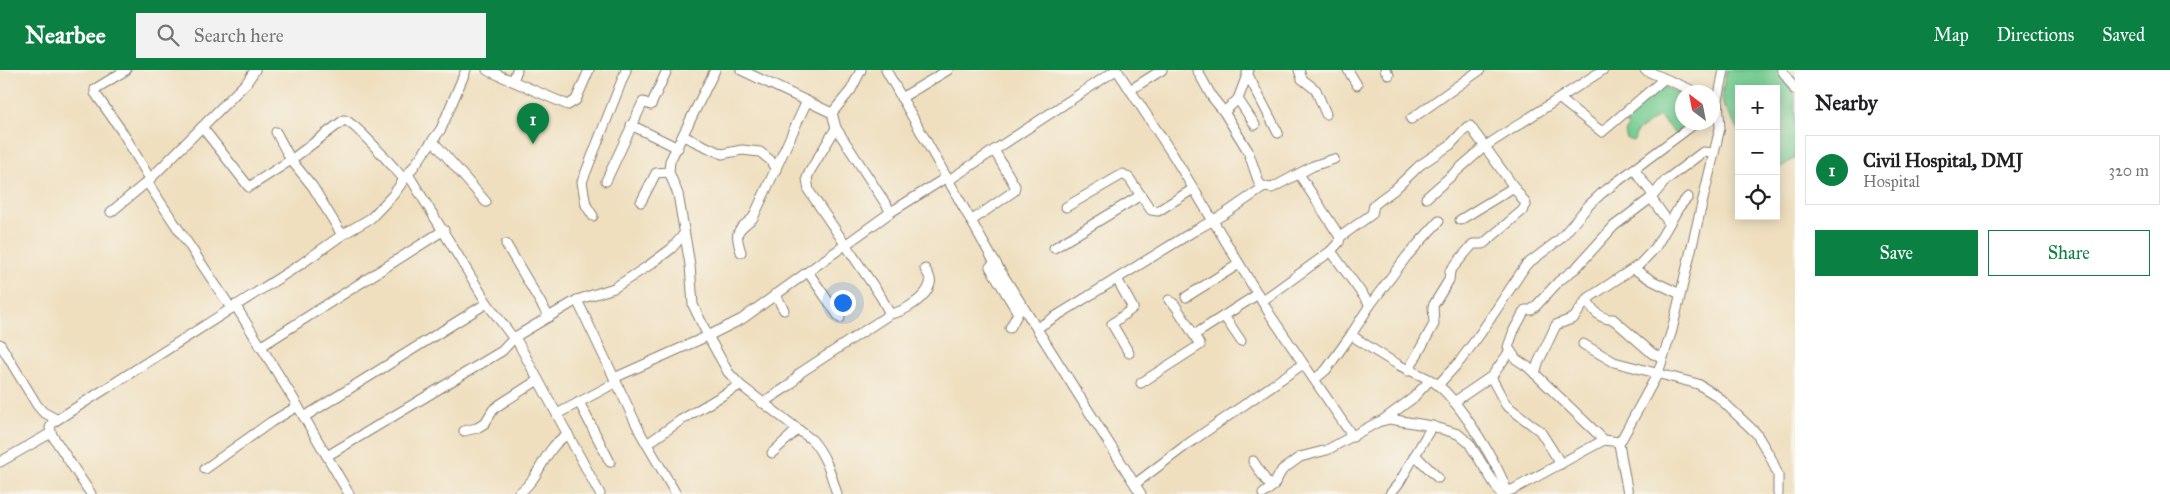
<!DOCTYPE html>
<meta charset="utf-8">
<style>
:root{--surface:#fff;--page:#f2f2f2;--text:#202124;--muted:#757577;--line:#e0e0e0;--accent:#0b8043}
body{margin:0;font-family:"IM FELL Great Primer",serif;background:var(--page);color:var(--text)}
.controls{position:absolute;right:15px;top:15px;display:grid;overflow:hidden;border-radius:0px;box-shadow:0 2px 12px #0003}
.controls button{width:45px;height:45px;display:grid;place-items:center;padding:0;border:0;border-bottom:1px solid var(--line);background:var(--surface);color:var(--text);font:25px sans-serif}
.compass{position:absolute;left:1675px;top:15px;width:45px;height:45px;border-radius:50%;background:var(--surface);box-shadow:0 2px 12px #0003;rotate:328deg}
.you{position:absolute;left:842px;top:232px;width:18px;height:18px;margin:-12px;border:4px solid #fff;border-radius:50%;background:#1a73e8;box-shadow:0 0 0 8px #1a73e833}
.badge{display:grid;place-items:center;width:32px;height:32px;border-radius:50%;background:var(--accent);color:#fff;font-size:16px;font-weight:700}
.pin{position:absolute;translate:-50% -41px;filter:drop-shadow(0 1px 2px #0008)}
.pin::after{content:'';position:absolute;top:26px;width:18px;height:15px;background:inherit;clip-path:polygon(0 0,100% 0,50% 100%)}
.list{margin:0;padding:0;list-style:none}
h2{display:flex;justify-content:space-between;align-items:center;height:65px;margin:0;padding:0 20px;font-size:21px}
h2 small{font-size:16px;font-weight:400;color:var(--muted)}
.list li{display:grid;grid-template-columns:32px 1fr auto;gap:15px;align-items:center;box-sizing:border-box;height:70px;margin:0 10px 10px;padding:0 10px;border:1px solid var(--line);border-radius:0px}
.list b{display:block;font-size:19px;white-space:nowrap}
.list p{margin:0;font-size:16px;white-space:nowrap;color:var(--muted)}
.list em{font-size:16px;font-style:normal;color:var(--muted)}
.actions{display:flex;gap:10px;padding:15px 20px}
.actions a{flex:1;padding:11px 0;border:1px solid var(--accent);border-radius:0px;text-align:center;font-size:18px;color:var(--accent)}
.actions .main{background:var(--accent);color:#fff}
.icon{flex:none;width:28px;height:28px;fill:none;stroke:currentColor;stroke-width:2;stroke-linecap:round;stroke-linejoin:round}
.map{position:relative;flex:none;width:1795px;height:424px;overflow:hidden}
header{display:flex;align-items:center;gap:30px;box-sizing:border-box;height:70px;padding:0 25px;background:var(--accent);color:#fff}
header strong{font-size:24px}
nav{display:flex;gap:28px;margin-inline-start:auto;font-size:18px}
.search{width:350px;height:45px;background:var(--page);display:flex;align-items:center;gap:12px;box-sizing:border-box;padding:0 18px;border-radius:0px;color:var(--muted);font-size:19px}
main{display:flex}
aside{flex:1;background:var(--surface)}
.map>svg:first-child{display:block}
.green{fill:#75cd93;stroke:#487458}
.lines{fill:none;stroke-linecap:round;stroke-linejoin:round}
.minor-casing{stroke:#867e6e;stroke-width:11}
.minor{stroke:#fff;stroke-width:9}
</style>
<header>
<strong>Nearbee</strong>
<div class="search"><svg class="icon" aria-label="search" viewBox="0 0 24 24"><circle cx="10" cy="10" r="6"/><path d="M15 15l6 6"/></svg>Search here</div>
<nav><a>Map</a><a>Directions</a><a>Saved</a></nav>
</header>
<main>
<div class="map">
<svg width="1795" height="424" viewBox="0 0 1795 424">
<rect width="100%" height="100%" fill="#f7f3e8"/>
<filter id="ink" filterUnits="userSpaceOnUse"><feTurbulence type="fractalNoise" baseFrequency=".02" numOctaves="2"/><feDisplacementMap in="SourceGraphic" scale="10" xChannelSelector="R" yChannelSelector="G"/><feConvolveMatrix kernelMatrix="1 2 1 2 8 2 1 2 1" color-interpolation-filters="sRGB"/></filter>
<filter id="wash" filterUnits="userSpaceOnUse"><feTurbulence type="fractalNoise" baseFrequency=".0096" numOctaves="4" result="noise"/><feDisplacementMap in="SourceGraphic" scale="20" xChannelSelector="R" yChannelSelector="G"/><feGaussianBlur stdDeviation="1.12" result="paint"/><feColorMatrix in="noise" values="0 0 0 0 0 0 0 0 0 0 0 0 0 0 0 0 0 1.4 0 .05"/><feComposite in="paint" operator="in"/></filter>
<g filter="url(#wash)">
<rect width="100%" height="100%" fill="#efdfbf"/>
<!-- green -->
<g class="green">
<path d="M1726 0H1779L1795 24V88L1776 100V19H1739V60C1719 32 1720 34 1726 0Z"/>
<path d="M1662 16 1682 25V52L1691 53 1676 65 1659 46 1636 62 1634 71 1627 69 1625 63 1628 55 1621 50Z"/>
</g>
</g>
<g filter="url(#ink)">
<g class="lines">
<defs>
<g id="minor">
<path d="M126 0 95 19V23L123 63 150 109"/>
<path d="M487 0 568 35 576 30 589 0"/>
<path d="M715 0 670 91 669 102 678 124 690 195 693 235 708 266 728 302 740 315 812 370C826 386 831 404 837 424"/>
<path d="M741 0 832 43"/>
<path d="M861 0 851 20 832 43 836 58 891 142"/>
<path d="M886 0 991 186 1141 424"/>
<path d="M1117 0 1173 85 1271 246 1353 367"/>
<path d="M1197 0 1212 27 1224 42 1248 81 1259 113 1264 117"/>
<path d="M1299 0 1302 9 1316 20 1326 44"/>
<path d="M1348 0 1357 15"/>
<path d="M1385 0 1389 5"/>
<path d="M1645 0 1696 22"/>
<path d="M1782 0 1795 20"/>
<path d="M1247 3 1278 63"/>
<path d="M513 11 517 0"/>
<path d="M1130 20 1162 0"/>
<path d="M901 28 948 0"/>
<path d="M1238 29 1255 55"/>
<path d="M1560 29 1602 62 1664 9"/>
<path d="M1224 42 1238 29 1249 0"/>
<path d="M1411 49 1480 0"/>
<path d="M631 55 678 78"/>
<path d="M202 57 249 117 291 90 344 50C355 52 394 98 404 109"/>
<path d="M276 62 291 90 313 117 342 165"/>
<path d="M683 66 722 84 742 80 760 82 770 90 776 100"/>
<path d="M433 71 486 132"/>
<path d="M1634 99 1653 125"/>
<path d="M408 104 487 233 511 265 515 267 577 230 614 218 648 196 671 179 684 164"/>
<path d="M949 110 1116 0"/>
<path d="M606 111 643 32 651 35 667 0"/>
<path d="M147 112 231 238"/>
<path d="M1426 128 1484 77 1603 0"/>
<path d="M1651 128 1669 153"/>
<path d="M641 132 656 103 669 102"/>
<path d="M1066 137 1123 104 1129 108 1151 140 1158 141 1193 119"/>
<path d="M111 142 147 112 247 12 255 0"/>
<path d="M593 146 586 135 582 112 626 0"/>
<path d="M1460 150 1514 117"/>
<path d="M971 151 1014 121 1015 116 994 80"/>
<path d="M1340 167 1372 144 1374 135 1380 130 1394 120 1420 95 1450 75 1467 57 1470 56 1524 131 1526 135 1522 141 1483 174H1473L1450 201 1449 210 1433 236 1434 254 1408 301"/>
<path d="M506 174 549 247"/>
<path d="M1054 178 1141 125"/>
<path d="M1331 181 1370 235"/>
<path d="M741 182C734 161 737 161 753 148L807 31"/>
<path d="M996 193 990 197 1018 243 1010 258"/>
<path d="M1634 199 1653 211 1680 224"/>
<path d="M808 202 840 248"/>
<path d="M1117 209 1133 238 1112 254 1129 283"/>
<path d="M775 224 784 240"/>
<path d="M1186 227 1239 194"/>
<path d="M1587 229C1592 240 1601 250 1613 249L1653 284 1663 287"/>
<path d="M577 230 641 364 676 424"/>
<path d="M1169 230 1175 235 1194 265"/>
<path d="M1262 231 1331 181 1339 172 1340 167 1299 104"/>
<path d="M235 235 293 328 349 424"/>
<path d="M890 244C904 242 926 228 930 214 932 208 927 203 925 199"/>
<path d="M1224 246 1241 271"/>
<path d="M1037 258 1194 161 1226 143 1264 117 1272 118 1313 96 1334 89"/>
<path d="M1351 265C1366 275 1381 285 1397 294 1410 302 1426 305 1438 315 1460 333 1499 395 1507 422"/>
<path d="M0 274 37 335 43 342 56 349"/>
<path d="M1583 274 1614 292 1698 314 1717 326 1756 363 1771 388 1778 405V424"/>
<path d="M260 277 444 160"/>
<path d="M1535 304 1538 293 1556 255 1574 248 1587 229 1640 194 1655 178 1679 137 1688 127"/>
<path d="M1491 307 1506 335 1540 361 1561 394"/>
<path d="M614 308 708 266 742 249 891 142 947 107"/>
<path d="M1315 309 1326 300 1351 265 1370 235 1407 186 1439 151"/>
<path d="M1141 313 1200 275 1194 265 1258 224"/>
<path d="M1438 315 1460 291 1480 264 1526 195 1560 169 1589 135 1602 123 1697 52"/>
<path d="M579 332 610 392"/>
<path d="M1454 332 1492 306 1510 281"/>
<path d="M762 333 790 315 800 303 890 244 881 227 809 121 807 108 810 101 836 58"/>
<path d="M557 344 615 313"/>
<path d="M304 347 487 233"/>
<path d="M1383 350 1413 328 1430 310"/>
<path d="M464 361 477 358 485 353 493 340 499 335 538 310"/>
<path d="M1619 372 1604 370 1528 297 1516 289 1508 277 1514 260 1525 240H1531L1536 236 1559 211 1576 198 1614 156 1651 128 1666 110 1703 82 1713 83"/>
<path d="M647 374 681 350 740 315"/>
<path d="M772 383 798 359"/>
<path d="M1415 385 1438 408"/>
<path d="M327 386 502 281 515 267 600 424"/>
<path d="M1253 391 1267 412 1273 416"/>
<path d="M0 392 51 363"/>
<path d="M205 399 271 352 298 336"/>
<path d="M1135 414 1185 376 1303 294"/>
<path d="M1503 423 1514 419 1604 370"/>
<path d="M91 424 52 365 50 358 52 353 301 194 342 165 371 148 393 125 441 59 466 0"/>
<path d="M518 424C543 406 541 381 568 364"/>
<path d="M1263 424 1273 416 1282 400 1300 387 1327 380 1378 352 1389 349 1432 356 1458 364 1469 373 1501 424"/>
<path d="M1390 424 1399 413 1432 356"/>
<path d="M1628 424 1619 374 1658 303 1672 260 1720 58 1718 30 1724 0"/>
</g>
</defs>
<!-- minor casing -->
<use href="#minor" class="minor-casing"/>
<!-- minor -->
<use href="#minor" class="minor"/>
</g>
</g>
</svg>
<div class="controls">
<button>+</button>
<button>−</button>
<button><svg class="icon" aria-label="locate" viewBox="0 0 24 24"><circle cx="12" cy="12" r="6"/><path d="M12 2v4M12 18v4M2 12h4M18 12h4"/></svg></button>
</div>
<svg class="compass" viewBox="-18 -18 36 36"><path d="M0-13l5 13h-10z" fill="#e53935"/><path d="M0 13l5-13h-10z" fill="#757577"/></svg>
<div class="you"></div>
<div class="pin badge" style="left:533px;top:74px">1</div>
</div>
<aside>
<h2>Nearby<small></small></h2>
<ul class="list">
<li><span class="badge">1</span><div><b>Civil Hospital, DMJ</b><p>Hospital</p></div><em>320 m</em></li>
</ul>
<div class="actions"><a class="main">Save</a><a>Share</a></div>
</aside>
</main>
